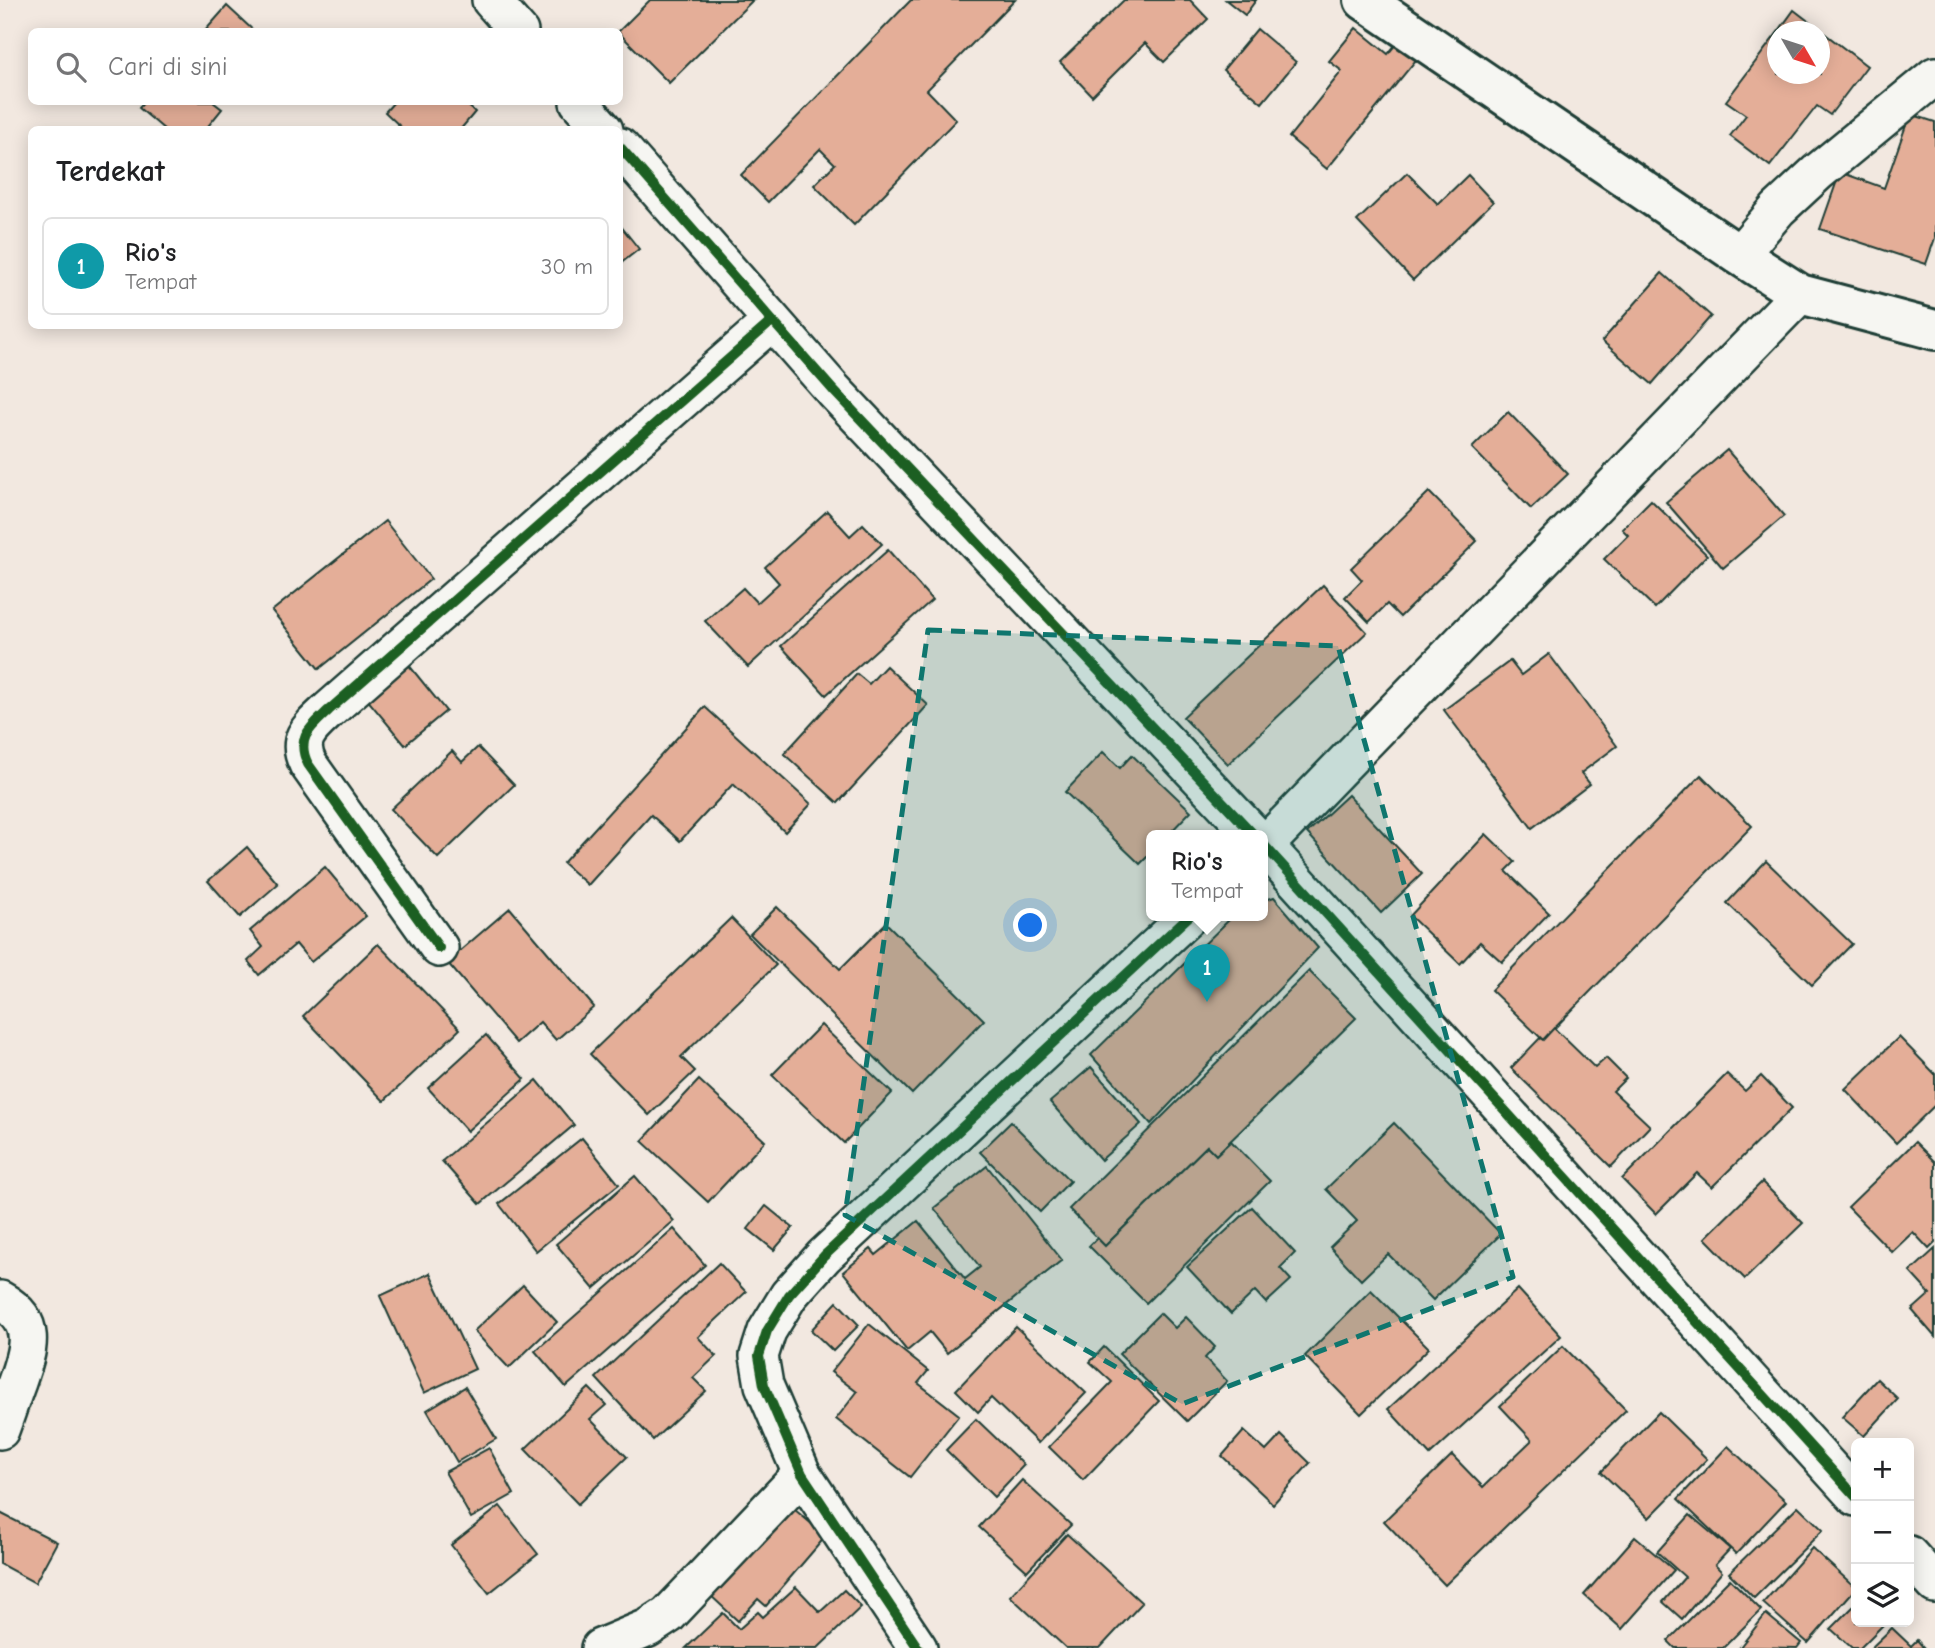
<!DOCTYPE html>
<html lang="id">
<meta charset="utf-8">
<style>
:root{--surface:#fff;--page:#f2f2f2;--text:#202124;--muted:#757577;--line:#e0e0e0;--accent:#d93025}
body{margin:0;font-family:"Comic Neue",sans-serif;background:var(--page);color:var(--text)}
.controls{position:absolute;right:21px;bottom:21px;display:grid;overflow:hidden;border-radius:10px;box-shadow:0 4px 18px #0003}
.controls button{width:63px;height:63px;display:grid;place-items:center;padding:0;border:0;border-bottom:2px solid var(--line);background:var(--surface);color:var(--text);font:35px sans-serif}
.compass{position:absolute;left:1767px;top:21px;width:63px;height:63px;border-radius:50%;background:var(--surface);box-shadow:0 4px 18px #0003;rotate:129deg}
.you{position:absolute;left:1031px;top:926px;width:24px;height:24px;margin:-18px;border:5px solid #fff;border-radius:50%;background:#1a73e8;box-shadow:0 0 0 10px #1a73e833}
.badge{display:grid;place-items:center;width:46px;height:46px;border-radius:50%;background:var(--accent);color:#fff;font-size:23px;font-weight:700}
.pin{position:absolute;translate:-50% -58px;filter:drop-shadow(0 2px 4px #0008)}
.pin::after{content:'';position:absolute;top:37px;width:24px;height:21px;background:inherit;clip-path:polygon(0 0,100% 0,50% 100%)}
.popup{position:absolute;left:1146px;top:830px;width:122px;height:91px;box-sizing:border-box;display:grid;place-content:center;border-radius:10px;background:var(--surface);filter:drop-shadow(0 2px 5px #0005);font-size:23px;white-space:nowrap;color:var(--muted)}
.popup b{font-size:26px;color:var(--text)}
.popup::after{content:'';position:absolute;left:50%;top:100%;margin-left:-14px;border:14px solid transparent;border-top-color:var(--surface)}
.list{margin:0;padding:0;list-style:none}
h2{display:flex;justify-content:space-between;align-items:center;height:91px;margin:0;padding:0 28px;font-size:30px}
h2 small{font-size:23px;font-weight:400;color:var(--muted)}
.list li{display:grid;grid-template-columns:46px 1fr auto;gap:21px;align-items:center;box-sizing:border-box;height:98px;margin:0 14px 14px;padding:0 14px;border:2px solid var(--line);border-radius:10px}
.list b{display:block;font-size:26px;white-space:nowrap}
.list p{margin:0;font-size:23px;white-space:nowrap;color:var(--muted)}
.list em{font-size:23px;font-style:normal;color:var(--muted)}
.icon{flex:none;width:38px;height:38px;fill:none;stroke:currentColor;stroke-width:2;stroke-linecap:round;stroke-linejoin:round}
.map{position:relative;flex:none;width:1935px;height:1648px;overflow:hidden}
.search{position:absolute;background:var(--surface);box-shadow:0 4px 18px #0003;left:28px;top:28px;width:595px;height:77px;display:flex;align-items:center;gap:18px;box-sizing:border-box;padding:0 24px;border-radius:10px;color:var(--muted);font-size:26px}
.panel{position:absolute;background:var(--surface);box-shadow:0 4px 18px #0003;left:28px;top:126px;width:595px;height:203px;border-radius:10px}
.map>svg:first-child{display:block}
.building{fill:#e4ae98;stroke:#1f3d34;stroke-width:2}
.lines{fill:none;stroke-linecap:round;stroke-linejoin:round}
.street-casing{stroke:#1f3d34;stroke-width:42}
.secondary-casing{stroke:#1f3d34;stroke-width:44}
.street{stroke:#f6f6f2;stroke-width:37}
.secondary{stroke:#f6f6f2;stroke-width:38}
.cycleway-casing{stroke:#f6f6f2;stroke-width:15}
.cycleway{stroke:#1b5e20;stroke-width:10}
.marked{fill:#0f766e;fill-opacity:0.2;stroke:#0f766e;stroke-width:5;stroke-dasharray:14 9;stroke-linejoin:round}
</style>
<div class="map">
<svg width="1935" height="1648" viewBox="0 0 1935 1648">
<rect width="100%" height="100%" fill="#f2e8e0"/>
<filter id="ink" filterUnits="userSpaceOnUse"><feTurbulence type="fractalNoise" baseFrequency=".0143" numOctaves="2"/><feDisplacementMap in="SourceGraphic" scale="14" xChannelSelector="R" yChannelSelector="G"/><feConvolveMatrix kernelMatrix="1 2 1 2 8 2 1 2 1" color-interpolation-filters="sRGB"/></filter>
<g filter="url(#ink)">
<!-- building -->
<g class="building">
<path d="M650 0H753L669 83 618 32Z"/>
<path d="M911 0H1015L927 90 956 120 854 225 814 185 835 164 820 149 768 202 741 175Z"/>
<path d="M1124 0H1190L1208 19 1164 62 1145 43 1092 96 1060 62Z"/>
<path d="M1226 0H1256L1245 15Z"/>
<path d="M227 6 255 32H204Z"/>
<path d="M1794 10 1867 66 1830 115 1817 106 1770 166 1730 136 1746 115 1726 101 1778 32V74H1820V32H1778Z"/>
<path d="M1356 28 1388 54 1396 44 1416 60 1327 169 1289 137 1342 71 1329 61Z"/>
<path d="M1257 29 1296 62 1262 103 1223 70Z"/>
<path d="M144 102H213L222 109 205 130H165L139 108Z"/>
<path d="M394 102H464L475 112 460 130H404L385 112Z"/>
<path d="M1910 114 1935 122V238L1926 264 1820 229 1840 172 1884 188Z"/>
<path d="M1407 173 1438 204 1468 175 1493 202 1413 280 1357 221Z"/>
<path d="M620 225 639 249 620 264Z"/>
<path d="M1662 273 1711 316 1652 384 1602 341Z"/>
<path d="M1508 412 1568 474 1531 509 1472 448Z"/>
<path d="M1727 450 1784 516 1723 568 1666 502Z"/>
<path d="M1429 492 1477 541 1400 617 1387 604 1369 622 1345 597 1362 580 1351 568Z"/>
<path d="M1651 500 1707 555 1655 608 1604 559 1628 535 1622 529Z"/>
<path d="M827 511 850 536 863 524 882 544 748 667 705 621 743 588 757 603 779 583 765 567Z"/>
<path d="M385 521 431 579 319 669 272 611Z"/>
<path d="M888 550 932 600 826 695 781 646Z"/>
<path d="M1323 585 1367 632 1228 764 1183 717Z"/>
<path d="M1549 654 1617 746 1581 773 1590 784 1532 828 1444 710 1510 661 1521 675Z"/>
<path d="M408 664 446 711 405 745 366 698Z"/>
<path d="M886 666 928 705 838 803 784 754 857 674 869 684Z"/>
<path d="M705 707 811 804 785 832 733 784 680 841 651 815 588 885 563 863Z"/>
<path d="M478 747 514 785 438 858 391 809 452 751 462 762Z"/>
<path d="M1103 752 1120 768 1132 755 1191 811 1167 836H1151V853L1140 864 1065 792Z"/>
<path d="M1701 775 1752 826 1543 1040 1491 990Z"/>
<path d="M1348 795 1422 874 1381 913 1307 833Z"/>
<path d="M1486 834 1515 862 1506 871 1549 913 1502 962 1480 942 1460 964 1410 916Z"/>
<path d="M247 847 278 884 240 917 208 881Z"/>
<path d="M1766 861 1852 944 1812 985 1727 903Z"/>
<path d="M325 867 366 916 311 962 296 944 259 975 248 961 263 947 250 931Z"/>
<path d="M1274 897 1318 948 1151 1124 1091 1055 1233 916H1263V901Z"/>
<path d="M777 907 840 969 886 923 984 1020 912 1094 750 934Z"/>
<path d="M510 908 594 1007 556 1040 540 1022 516 1043 447 962Z"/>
<path d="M731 918 776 965 681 1057 695 1071 649 1115 590 1054Z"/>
<path d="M378 944 460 1029 384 1101 303 1016Z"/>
<path d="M1309 971 1356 1018 1216 1155 1207 1146 1105 1246 1069 1209Z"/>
<path d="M821 1025 892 1093 844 1143 772 1075Z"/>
<path d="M1554 1028 1595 1068 1606 1058 1626 1078 1613 1091 1650 1126 1611 1167 1511 1068 1540 1038 1543 1040Z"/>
<path d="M486 1035 525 1079 467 1131 428 1088Z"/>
<path d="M1899 1037 1935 1074V1105L1896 1143 1845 1089Z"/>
<path d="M1091 1067 1141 1124 1101 1160 1050 1102Z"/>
<path d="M1727 1074 1745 1091 1761 1076 1792 1108 1712 1187 1697 1173 1656 1214 1622 1179Z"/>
<path d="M537 1080 574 1125 480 1204 442 1161Z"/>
<path d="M699 1080 765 1141 708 1202 642 1141Z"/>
<path d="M1011 1122 1070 1181 1040 1212 980 1152Z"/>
<path d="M1394 1123 1501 1234 1433 1300 1388 1254 1361 1280 1330 1247 1357 1221 1326 1189Z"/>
<path d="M582 1138 619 1184 536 1251 499 1204Z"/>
<path d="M1231 1141 1270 1181 1146 1303 1089 1246 1097 1238 1105 1246 1207 1146 1216 1155Z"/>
<path d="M1915 1142 1935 1162V1243L1929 1249 1913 1232 1892 1252 1848 1207Z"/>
<path d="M987 1166 1062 1260 947 1353 930 1332 907 1351 843 1272 871 1249 876 1255 918 1221 965 1279 980 1267 934 1208Z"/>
<path d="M635 1176 674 1221 594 1289 556 1244Z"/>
<path d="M1762 1182 1803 1223 1745 1279 1705 1238Z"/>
<path d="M766 1206 793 1228 774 1250 748 1229Z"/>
<path d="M1252 1207 1295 1253 1280 1268 1291 1280 1266 1303 1255 1291 1231 1314 1187 1267Z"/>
<path d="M674 1229 705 1265 566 1387 535 1351Z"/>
<path d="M1935 1249V1337L1912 1310 1930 1294 1910 1272Z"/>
<path d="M719 1263 746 1292 698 1337 716 1356 693 1378 706 1391 653 1440 596 1378Z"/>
<path d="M430 1273 475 1369 424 1393 380 1296Z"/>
<path d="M523 1285 557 1322 509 1368 474 1331Z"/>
<path d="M1518 1289 1561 1336 1430 1455 1388 1409Z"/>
<path d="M1371 1290 1429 1348 1361 1414 1305 1356Z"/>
<path d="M837 1302 859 1325 833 1351 811 1330Z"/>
<path d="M1160 1313 1175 1328 1186 1317 1215 1347 1205 1358 1227 1381 1187 1421 1119 1354Z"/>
<path d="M869 1324 928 1371 918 1383 959 1415 910 1477 836 1419 857 1392 831 1372Z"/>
<path d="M1016 1327 1086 1393 1038 1443 991 1398 978 1412 956 1390Z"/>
<path d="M1563 1346 1626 1410 1445 1585 1384 1521 1452 1455 1483 1487 1532 1440 1500 1406Z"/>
<path d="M1104 1347 1159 1401 1083 1480 1049 1447 1112 1382 1090 1362Z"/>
<path d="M1877 1379 1898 1399 1864 1436 1842 1417Z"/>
<path d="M465 1387 496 1439 457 1462 427 1410Z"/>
<path d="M589 1388 606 1405 590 1419 627 1457 578 1504 525 1449Z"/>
<path d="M1659 1412 1707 1459 1649 1518 1601 1472Z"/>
<path d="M976 1419 1024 1465 994 1497 946 1450Z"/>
<path d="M1244 1431 1266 1451 1281 1435 1310 1463 1273 1504 1222 1456Z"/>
<path d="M1728 1446 1786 1501 1736 1554 1678 1499Z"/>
<path d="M489 1448 514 1494 471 1518 445 1472Z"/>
<path d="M1022 1480 1071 1525 1027 1571 979 1527Z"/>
<path d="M788 1504 826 1536 766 1606 758 1599 738 1621 709 1594Z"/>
<path d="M500 1506 538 1554 489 1593 451 1545Z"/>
<path d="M1798 1506 1823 1530 1754 1598 1729 1573Z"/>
<path d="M0 1513 57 1542 35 1583 0 1564Z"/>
<path d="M1690 1515 1730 1549 1715 1565 1722 1572 1682 1619 1663 1602 1685 1577 1657 1552Z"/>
<path d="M1067 1534 1142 1603 1100 1648H1066L1010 1596Z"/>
<path d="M1635 1537 1674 1570 1622 1629 1584 1595Z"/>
<path d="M1812 1548 1856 1588 1808 1643 1763 1603Z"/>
<path d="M1730 1579 1761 1610 1723 1648H1675L1668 1641Z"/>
<path d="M796 1587 820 1612 844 1590 861 1607 818 1648H686L723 1613 739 1629 758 1612 763 1617Z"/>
<path d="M1856 1604V1622H1886L1860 1648H1852L1831 1629Z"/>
<path d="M1766 1614 1801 1643 1797 1648 1740 1647Z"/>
<path d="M1892 1628 1911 1646 1917 1640 1924 1648H1871Z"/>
</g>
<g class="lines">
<defs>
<g id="street">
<path d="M491 0 519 32"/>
<path d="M579 102 604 130"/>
<path d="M620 147 833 390 1255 836"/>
<path d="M1739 255 1778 209 1818 172 1935 76"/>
<path d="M1263 844 1856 1497"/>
<path d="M1263 847 1800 294"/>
<path d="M439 948 308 764C295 738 311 727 329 710L771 322"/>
<path d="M0 1300C38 1321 29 1348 17 1382 11 1398 6 1414 0 1430"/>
<path d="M1909 1555 1935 1584"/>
<path d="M600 1648 648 1628 668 1615 802 1474"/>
<path d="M918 1648 802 1474 764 1385 759 1356 767 1331 789 1295 824 1256 1189 916"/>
</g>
<path id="secondary" d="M1364 0 1739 255 1800 294 1935 330"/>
</defs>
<!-- street casing -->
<use href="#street" class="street-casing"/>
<!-- secondary casing -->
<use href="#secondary" class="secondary-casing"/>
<!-- street -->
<use href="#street" class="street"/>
<!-- secondary -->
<use href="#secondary" class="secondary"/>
<defs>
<g id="cycleway">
<path d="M620 147 833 390 1255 836"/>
<path d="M1263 844 1856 1497"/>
<path d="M439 948 308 764C295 738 311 727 329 710L771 322"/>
<path d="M918 1648 802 1474 764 1385 759 1356 767 1331 789 1295 824 1256 1189 916"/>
</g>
</defs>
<!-- cycleway casing -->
<use href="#cycleway" class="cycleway-casing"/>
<!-- cycleway -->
<use href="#cycleway" class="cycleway"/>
</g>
</g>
<!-- marked area -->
<path class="marked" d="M928 630 1338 646 1513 1277 1182 1404 845 1215Z"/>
</svg>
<div class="controls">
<button>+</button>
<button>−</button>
<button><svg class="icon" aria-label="layers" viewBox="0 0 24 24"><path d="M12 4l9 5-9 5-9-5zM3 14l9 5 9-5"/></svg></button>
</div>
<svg class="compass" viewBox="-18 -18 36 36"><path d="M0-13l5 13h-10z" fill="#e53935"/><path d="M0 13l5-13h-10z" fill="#757577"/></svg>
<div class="you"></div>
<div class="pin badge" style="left:1207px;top:1002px;background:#0f9aa8">1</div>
<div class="popup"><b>Rio's</b>Tempat</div>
<div class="search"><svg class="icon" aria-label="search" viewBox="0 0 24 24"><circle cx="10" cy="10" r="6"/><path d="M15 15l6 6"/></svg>Cari di sini</div>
<section class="panel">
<h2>Terdekat<small></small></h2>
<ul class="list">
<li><span class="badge" style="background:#0f9aa8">1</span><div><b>Rio's</b><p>Tempat</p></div><em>30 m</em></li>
</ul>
</section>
</div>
